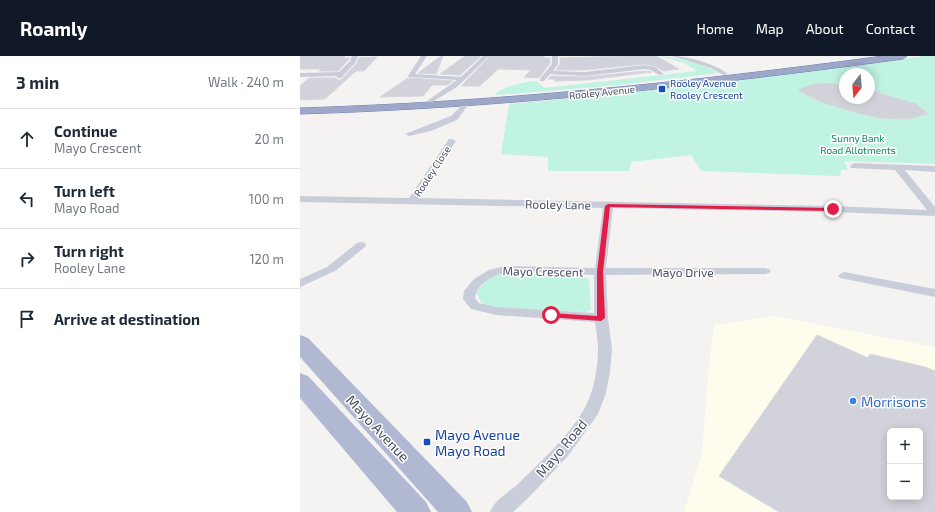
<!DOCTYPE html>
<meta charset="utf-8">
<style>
:root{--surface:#fff;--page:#f6f6f7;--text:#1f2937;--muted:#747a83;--line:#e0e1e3;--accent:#111827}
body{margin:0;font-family:"Exo 2",sans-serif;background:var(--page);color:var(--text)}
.controls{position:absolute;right:12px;bottom:12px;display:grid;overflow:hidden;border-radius:6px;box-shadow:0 2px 10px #0003}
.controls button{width:36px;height:36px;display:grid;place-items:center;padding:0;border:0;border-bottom:1px solid var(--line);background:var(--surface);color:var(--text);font:20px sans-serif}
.compass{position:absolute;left:539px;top:12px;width:36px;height:36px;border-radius:50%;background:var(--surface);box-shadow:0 2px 10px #0003;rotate:196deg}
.stop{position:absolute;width:12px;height:12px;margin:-9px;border:3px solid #e11d48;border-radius:50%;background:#fff}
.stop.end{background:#e11d48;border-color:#fff;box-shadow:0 1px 4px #0008}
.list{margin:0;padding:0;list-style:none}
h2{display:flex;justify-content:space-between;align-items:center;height:52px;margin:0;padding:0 16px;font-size:17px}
h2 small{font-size:13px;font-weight:400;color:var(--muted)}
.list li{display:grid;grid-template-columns:26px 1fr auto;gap:12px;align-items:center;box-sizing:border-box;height:60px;padding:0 16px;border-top:1px solid var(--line)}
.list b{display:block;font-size:15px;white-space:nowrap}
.list p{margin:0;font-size:13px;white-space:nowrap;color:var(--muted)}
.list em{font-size:13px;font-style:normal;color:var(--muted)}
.icon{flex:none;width:22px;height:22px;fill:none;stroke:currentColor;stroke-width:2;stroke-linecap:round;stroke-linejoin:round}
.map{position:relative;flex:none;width:635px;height:456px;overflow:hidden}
header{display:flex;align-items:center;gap:24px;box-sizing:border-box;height:56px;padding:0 20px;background:var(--accent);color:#fff}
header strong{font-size:19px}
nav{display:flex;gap:22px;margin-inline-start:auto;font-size:14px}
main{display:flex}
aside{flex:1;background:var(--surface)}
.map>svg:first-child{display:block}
.commercial{fill:#fefded;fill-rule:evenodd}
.green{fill:#c0f3e2;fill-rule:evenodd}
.building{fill:#d2d3da;stroke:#d6d6de;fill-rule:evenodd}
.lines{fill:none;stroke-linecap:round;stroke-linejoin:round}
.trunk-casing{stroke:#737faf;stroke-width:1}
.minor{fill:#c9cdda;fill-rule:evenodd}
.primary{fill:#b1b9d2;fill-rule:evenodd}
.trunk{fill:#9ca7ca;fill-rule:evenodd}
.route{fill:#e11d48}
.transit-dot{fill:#1a4fb4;stroke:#fff;stroke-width:1.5}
.shop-dot{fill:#3f7fe0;stroke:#fff;stroke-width:1.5}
.labels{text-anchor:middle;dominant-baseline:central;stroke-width:3;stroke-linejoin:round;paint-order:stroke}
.far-transit-label{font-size:10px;fill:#164399;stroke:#fff;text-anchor:start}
.far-street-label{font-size:10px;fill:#494f61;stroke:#fff}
.far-park-label{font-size:10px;fill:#12846a;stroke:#fff}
.street-label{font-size:12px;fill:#494f61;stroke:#fff}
.near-shop-label{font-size:14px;fill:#366cbe;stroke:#fff;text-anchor:start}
.near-street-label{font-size:14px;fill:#494f61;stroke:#fff}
.near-transit-label{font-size:14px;fill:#164399;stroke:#fff;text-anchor:start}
</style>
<header>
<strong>Roamly</strong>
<nav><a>Home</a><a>Map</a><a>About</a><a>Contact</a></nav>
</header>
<main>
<aside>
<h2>3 min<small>Walk · 240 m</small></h2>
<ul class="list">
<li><svg class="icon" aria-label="ahead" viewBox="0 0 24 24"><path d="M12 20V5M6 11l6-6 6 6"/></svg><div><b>Continue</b><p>Mayo Crescent</p></div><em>20 m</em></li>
<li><svg class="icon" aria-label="left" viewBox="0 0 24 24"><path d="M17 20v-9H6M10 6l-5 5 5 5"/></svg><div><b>Turn left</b><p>Mayo Road</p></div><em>100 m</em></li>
<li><svg class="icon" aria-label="right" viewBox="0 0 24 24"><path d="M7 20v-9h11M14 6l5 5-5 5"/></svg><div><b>Turn right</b><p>Rooley Lane</p></div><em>120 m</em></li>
<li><svg class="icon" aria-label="arrive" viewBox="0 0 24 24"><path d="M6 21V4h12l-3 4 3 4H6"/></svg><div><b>Arrive at destination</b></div></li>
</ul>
</aside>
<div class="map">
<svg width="635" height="456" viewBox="0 0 635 456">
<rect width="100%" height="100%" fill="#f5f3f2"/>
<!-- commercial -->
<path class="commercial" d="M474 260 635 291V456H384L402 397 409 311 414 269ZM590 375H620V441H590Z"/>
<!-- green -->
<g class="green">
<path d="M359 0C371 0 409 9 418 17L319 29 212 38 195 39V38C206 30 222 26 236 25L244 32 397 15 384 7Z"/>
<path d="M625 0H635V108L544 105 548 114H541L540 120 401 115 391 99 331 106 329 115H248V101L201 98 209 48 328 37ZM545 18H569V42H545Z"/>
<path d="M205 216 284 221 289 223 291 254 286 256 202 252 188 250 181 246 176 237C183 226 192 220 205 216Z"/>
</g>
<!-- building -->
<g class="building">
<path d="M0 0H45L43 2H50L38 15H19L22 13H0Z"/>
<path d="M141 0H143L136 18 118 17Z"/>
<path d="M165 0H181L160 19 140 18Z"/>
<path d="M190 0H244V2H250V7L239 22 224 21 231 14 198 13 180 30H161Z"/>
<path d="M326 0H356L379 13 363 15 355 10 344 8 285 14H256L260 8V2Z"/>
<path d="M77 1 64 15H56L25 43 0 44V30L9 22H36L37 24H41L56 8 59 2Z"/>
<path d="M344 15 352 16 287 24 255 25 253 23H248L251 20 285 21Z"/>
<path d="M108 22H109L153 25 147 29H132L123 40 80 41Z"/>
<path d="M522 27 545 29V42H569V34L616 48 628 58 607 63 582 62 557 57 519 45 498 34 511 29Z"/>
<path d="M517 279 568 302 570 298 625 311 635 315V456H479L419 420ZM590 375H620V441H590Z"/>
</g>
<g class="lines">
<defs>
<path id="trunk" d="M583 0H607L603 3C403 30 202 52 0 58V52C196 46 390 26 583 0Z"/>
</defs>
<!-- trunk casing -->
<use href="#trunk" class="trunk-casing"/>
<!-- minor -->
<g class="minor">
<path d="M52 0H58L55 7 41 22H37V20L0 21V17L39 16 50 5Z"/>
<path d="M121 0H127L115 18 161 21 183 0H189L157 31 129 48 127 47V45L157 24 109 21 108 20Z"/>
<path d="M252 0H258V8L253 15 285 16 344 9 355 11 364 18 359 19 351 14 344 13 285 20 250 18 244 25H240V23L252 8Z"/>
<path d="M372 0C388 0 416 8 428 18L423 19 411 12Z"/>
<path d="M164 47 169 48 157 64 131 75 109 80 105 78 151 60Z"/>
<path d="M149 83H152L156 85 118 142 533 150 627 154 595 114 551 112 550 110 554 107 635 110V116L605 114 635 151V160L533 156 313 152 306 212H465L469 213 471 215 469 217 465 218 306 219 308 262 312 293 310 316 306 337 298 358 268 400 230 440 213 456H190C195 443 210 436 220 426 242 404 267 382 283 355 293 339 298 313 298 293 298 284 296 275 295 266L196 259 171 253 163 243 164 235 174 223 189 214 205 210 295 212 303 152 0 146V140L109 142ZM211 215 294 219V257L196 251 179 247 175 242C177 226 196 218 211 215Z"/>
<path d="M61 186 65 187 66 189 65 191 35 215 0 231V223L27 211 57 187Z"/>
<path d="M544 216 635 233V241L540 222 538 220 540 218Z"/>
</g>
<!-- primary -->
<g class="primary">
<path d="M0 279 8 282 167 446 172 456H138L0 301Z"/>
<path d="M0 317 8 320 126 446 131 456H97L0 342Z"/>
</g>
<!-- trunk -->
<use href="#trunk" class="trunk"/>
</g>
<!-- route -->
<path class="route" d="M308 148 533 152 536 153 533 155 310 151 303 216 305 262 301 265 249 261 248 259 251 257 297 260V216L305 150Z"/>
<!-- markers -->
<g class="transit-dot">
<rect x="358" y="29" width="8" height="8" rx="2"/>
<rect x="123" y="382" width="8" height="8" rx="2"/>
</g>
<circle class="shop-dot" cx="553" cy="345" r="4"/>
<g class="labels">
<!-- far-transit labels -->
<g class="far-transit-label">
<text x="370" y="27">Rooley Avenue<tspan x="370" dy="12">Rooley Crescent</tspan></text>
</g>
<!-- far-street labels -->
<g class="far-street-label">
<text transform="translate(302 36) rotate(-6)">Rooley Avenue</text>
<text transform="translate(132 115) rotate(-57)">Rooley Close</text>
</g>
<!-- far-park labels -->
<g class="far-park-label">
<text x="558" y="82">Sunny Bank<tspan x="558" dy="12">Road Allotments</tspan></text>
</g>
<!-- street labels -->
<g class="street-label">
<text transform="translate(258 148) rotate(1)">Rooley Lane</text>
<text transform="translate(243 215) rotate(1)">Mayo Crescent</text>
<text x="383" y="216">Mayo Drive</text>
</g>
<!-- near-shop labels -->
<g class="near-shop-label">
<text x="561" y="345">Morrisons</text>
</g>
<!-- near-street labels -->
<g class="near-street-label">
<text transform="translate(78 372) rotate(47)">Mayo Avenue</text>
<text transform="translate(261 392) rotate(-50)">Mayo Road</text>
</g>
<!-- near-transit labels -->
<g class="near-transit-label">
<text x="135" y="378">Mayo Avenue<tspan x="135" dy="16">Mayo Road</tspan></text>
</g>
</g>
</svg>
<div class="controls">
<button>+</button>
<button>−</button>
</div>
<svg class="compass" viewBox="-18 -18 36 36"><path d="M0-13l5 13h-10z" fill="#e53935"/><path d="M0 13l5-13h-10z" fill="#747a83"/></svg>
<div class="stop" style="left:251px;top:259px"></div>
<div class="stop end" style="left:533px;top:153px"></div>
</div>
</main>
